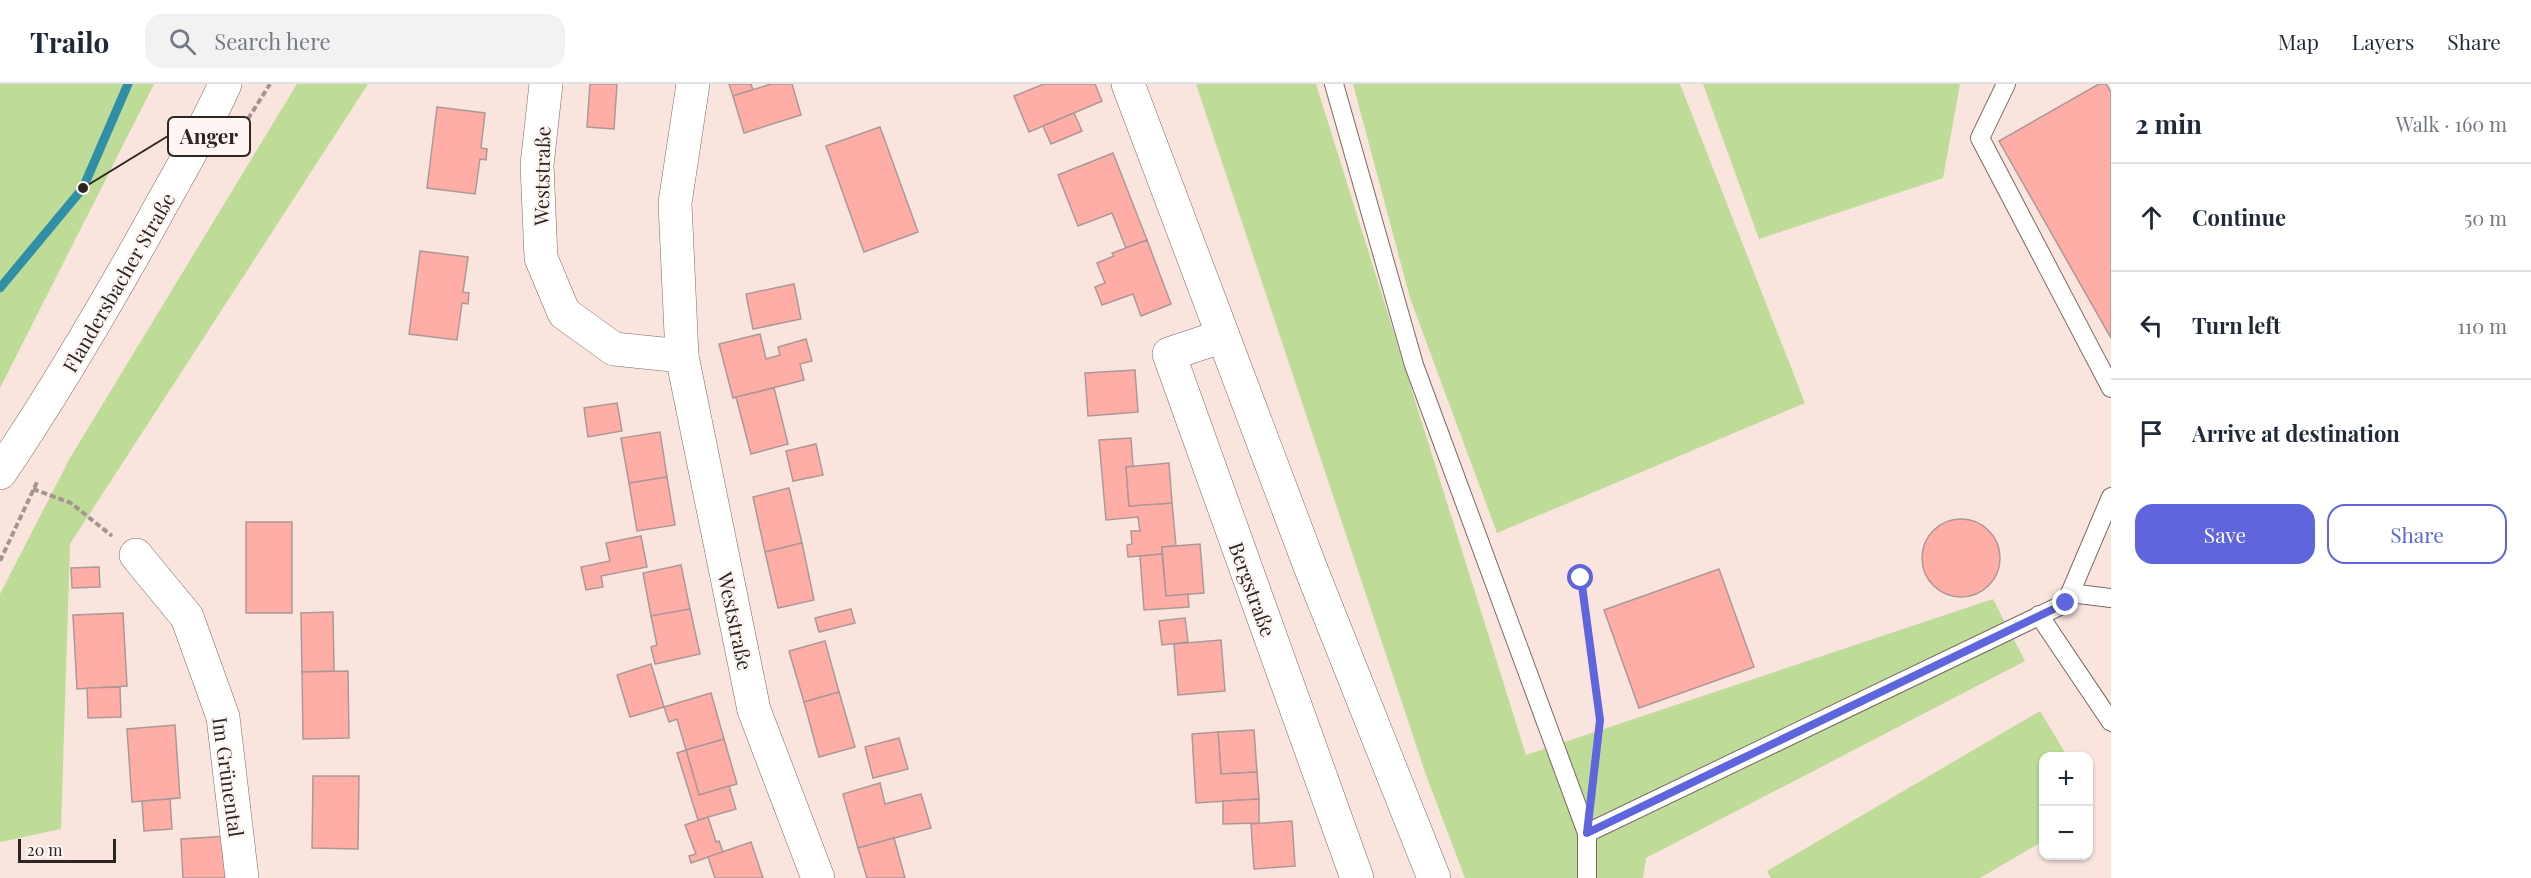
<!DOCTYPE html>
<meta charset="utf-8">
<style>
:root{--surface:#fff;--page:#f2f2f3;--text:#1f2937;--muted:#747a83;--line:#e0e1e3;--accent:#5e65dd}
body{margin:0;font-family:"Playfair Display",serif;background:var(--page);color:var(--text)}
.controls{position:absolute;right:18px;bottom:18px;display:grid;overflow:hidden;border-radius:12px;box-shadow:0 2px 4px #0004}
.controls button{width:54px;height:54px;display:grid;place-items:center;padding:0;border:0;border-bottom:2px solid var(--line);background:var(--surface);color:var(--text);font:30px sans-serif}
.scale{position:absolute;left:18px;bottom:15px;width:98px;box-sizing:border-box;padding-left:6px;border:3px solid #2c2522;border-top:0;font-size:16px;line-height:21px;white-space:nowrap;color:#2c2522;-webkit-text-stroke:4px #fdf6f3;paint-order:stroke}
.stop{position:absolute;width:18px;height:18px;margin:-14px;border:4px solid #5e65dd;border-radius:50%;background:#fff}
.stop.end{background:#5e65dd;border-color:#fff;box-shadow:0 2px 6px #0008}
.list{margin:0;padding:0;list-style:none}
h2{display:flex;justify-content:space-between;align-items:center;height:78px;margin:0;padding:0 24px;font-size:26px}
h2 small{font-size:20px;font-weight:400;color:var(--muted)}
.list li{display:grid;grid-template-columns:39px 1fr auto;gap:18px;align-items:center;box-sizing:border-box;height:108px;padding:0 24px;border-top:2px solid var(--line)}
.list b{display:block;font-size:22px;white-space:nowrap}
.list em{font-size:20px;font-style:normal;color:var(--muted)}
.actions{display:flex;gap:12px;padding:18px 24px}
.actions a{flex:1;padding:14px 0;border:2px solid var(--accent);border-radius:18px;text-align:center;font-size:21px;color:var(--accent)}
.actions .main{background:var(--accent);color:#fff}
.icon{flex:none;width:33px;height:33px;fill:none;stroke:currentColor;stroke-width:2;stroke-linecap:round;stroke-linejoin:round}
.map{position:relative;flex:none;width:2111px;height:794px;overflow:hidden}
header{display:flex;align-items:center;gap:36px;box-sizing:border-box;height:84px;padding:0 30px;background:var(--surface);border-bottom:2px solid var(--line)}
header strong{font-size:28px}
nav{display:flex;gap:33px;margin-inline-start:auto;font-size:21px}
.search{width:420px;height:54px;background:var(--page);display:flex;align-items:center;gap:15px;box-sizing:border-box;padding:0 21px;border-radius:18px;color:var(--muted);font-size:22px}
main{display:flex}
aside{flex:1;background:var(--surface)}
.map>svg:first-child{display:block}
.green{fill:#bedb97}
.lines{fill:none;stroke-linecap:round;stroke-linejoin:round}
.stream{stroke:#308fa6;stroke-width:9}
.building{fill:#ffada6;stroke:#ac9896;stroke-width:1.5}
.lane-casing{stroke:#7a6963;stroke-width:20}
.street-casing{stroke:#7a6963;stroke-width:34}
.secondary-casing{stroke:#7a6963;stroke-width:34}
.path{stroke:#a49590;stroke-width:4;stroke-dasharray:6 3;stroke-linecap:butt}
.lane{stroke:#fff;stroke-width:18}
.street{stroke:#fff;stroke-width:33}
.secondary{stroke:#fff;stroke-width:33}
.route{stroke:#5e65dd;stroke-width:8}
.labels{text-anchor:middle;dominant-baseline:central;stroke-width:4.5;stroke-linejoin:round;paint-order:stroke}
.street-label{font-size:20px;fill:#2c2522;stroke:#fdf6f3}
.leader{fill:none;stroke:#2c2522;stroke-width:2}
.callout-dot{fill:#2c2522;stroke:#fdf6f3;stroke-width:2}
.callout{fill:#fdf6f3;stroke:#2c2522;stroke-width:2}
.callout-label{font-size:21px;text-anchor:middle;font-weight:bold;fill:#2c2522}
</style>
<header>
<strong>Trailo</strong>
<div class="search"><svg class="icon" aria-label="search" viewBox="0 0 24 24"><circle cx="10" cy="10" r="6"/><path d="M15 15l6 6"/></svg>Search here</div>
<nav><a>Map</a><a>Layers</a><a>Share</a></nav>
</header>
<main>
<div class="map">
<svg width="2111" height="794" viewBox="0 0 2111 794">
<rect width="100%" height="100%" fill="#f9e5de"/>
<!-- green -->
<g class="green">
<path d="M0 0H154L0 304Z"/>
<path d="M297 0H368L70 460 61 745 0 758V510L70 374Z"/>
<path d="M1196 0H1316L1526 671 1993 515 2025 577 1646 774 1643 794H1465L1426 691Z"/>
<path d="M1353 0H1680L1805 319 1497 449 1410 214Z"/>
<path d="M1703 0H1960L1943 94 1759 155Z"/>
<path d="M2040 627 2067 672H2044L2043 757 1980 794H1771L1767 787Z"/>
</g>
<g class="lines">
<!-- stream -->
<path class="stream" d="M0 204 83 104 128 0"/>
</g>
<!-- building -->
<g class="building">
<path d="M590 0H617L614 45 587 43Z"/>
<path d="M729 0H751L753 6 733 12Z"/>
<path d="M771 0H792L801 31 744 49 733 12Z"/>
<path d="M1044 0H1095L1102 17 1029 48 1014 12Z"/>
<path d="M2099 0H2106L2111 8V254L1999 57Z"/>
<path d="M437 23 485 29 481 64 487 65 486 76 480 75 475 110 427 104Z"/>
<path d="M1074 29 1082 47 1051 60 1043 42Z"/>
<path d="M880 43 918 148 864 168 826 62Z"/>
<path d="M1113 69 1147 156 1126 164 1112 129 1078 142 1058 91Z"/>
<path d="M1147 156 1171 220 1141 232 1133 210 1102 221 1095 203 1105 199 1097 179 1114 172 1112 169Z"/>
<path d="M420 167 468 173 463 208 469 209 468 220 462 219 457 256 409 250Z"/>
<path d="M794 200 801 235 753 245 746 210Z"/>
<path d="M760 250 766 275 780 271 778 263 806 255 812 277 800 280 804 296 733 314 719 260Z"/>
<path d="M1135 286 1138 328 1088 332 1085 289Z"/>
<path d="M774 304 788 360 751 370 736 313Z"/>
<path d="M617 319 622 347 588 353 584 324Z"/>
<path d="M660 348 667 393 629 399 621 354Z"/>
<path d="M1131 354 1133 382 1126 383 1129 422 1172 419 1176 462 1162 463V470L1128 473 1127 461 1132 460 1131 447H1140L1138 433 1106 436 1099 356Z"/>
<path d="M816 360 823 391 793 397 786 367Z"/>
<path d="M1169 379 1172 419 1129 422 1126 383Z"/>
<path d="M667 393 675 441 637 447 629 399Z"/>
<path d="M789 404 802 459 765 468 753 413Z"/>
<circle cx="1961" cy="474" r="39"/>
<rect x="246" y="438" width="46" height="91"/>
<path d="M641 452 647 483 601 492 603 503 586 506 581 483 610 477 606 459Z"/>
<path d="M802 459 814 516 778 524 765 468Z"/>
<path d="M1200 460 1204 509 1166 512 1162 463Z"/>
<path d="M1162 470 1166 512 1188 510 1189 523 1144 526 1140 472Z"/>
<path d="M681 481 690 525 651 532 643 489Z"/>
<path d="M99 483 100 503 72 504 71 484Z"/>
<path d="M1719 485 1754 583 1639 624 1604 526Z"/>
<path d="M690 525 700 570 655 580 651 563 657 561 651 532Z"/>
<path d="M851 525 855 539 819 548 815 534Z"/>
<path d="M333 528 334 587 302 588 301 529Z"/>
<path d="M123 529 127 602 77 605 73 531Z"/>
<path d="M1185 534 1188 558 1162 561 1159 537Z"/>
<path d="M1221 556 1225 607 1178 611 1174 560Z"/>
<path d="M825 557 839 608 804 618 789 567Z"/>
<path d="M651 580 664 623 630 633 617 591Z"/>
<path d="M348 587 349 654 303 655 302 588Z"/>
<path d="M120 603 121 633 88 634 87 604Z"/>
<path d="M839 608 855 663 819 673 804 618Z"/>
<path d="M711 609 724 655 686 666 677 635 669 638 664 623Z"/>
<path d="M175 641 180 714 132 718 127 645Z"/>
<path d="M1254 646 1257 688 1221 690 1218 648Z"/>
<path d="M1218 648 1221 690 1257 688 1259 715 1196 719 1192 650Z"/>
<path d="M899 654 908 685 873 694 865 663Z"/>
<path d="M724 655 737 700 699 711 686 666Z"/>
<path d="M686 666 699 711 729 702 736 725 698 736 677 669Z"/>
<path d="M313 692H359L358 765 312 764Z"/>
<path d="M880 699 885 720 921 710 931 744 858 764 843 710Z"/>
<path d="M170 715 172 745 144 747 142 717Z"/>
<path d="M1259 715V739L1223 740V717Z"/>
<path d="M708 733 716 758 719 757 723 768 691 779 689 772 696 770 685 741Z"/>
<path d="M1292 737 1295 782 1254 785 1251 740Z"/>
<path d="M228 752 231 794H183L181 755Z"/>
<path d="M894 754 905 794H867L858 764Z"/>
<path d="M751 758 763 794H715L708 773Z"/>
</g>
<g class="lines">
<defs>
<g id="lane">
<path d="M1334 0 1414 281 1587 749V794"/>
<path d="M2006 0 1980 54 2111 304"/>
<path d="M2070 509 2111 514"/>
<path d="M2039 531 2111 638"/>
<path d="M1587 749 2066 519 2111 413"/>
</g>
<g id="street">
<path d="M546 0 537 81 541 174 564 229 614 265 682 272"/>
<path d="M693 0 675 119 682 272 754 626 818 794"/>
<path d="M1128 0 1311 485 1434 794"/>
<path d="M1223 252 1169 270 1357 794"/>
<path d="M136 471 187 533 223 633 242 794"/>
</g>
<path id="secondary" d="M0 389C55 308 104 224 152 138 177 92 204 48 225 0"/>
</defs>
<!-- lane casing -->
<use href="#lane" class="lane-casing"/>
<!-- street casing -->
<use href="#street" class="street-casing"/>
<!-- secondary casing -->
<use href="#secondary" class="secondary-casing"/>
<!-- path -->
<g class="path">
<path d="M248 35 270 0"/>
<path d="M33 405 71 419 112 452"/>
<path d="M0 477 38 396"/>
<path d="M1581 494 1600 636 1594 690"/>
</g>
<!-- lane -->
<use href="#lane" class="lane"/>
<!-- street -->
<use href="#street" class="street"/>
<!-- secondary -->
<use href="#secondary" class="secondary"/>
</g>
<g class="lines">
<!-- route -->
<path class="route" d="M1581 494 1600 636 1587 749 2066 519"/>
</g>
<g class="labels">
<!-- street labels -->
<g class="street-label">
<text transform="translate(541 92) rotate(-89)">Weststraße</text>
<text transform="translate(118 198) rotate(-60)">Flandersbacher Straße</text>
<text transform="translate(1253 505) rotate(70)">Bergstraße</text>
<text transform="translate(736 537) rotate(78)">Weststraße</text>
<text transform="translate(229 693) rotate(82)">Im Grünental</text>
</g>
</g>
<!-- callouts -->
<path class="leader" d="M83 104L168 52"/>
<circle class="callout-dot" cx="83" cy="104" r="6"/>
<rect class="callout" x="168" y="33" width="82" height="39" rx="6"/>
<g class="callout-label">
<text x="209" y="60">Anger</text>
</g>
</svg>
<div class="controls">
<button>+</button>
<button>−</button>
</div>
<div class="scale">20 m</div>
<div class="stop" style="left:1581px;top:494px"></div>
<div class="stop end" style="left:2066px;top:519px"></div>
</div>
<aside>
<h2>2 min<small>Walk · 160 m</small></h2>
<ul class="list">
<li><svg class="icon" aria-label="ahead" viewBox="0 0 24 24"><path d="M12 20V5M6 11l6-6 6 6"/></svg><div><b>Continue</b></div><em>50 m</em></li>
<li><svg class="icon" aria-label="left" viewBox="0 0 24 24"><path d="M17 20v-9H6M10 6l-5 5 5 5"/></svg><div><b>Turn left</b></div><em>110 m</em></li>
<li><svg class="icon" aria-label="arrive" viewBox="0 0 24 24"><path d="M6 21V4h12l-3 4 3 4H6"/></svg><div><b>Arrive at destination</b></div></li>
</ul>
<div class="actions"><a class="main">Save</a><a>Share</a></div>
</aside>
</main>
